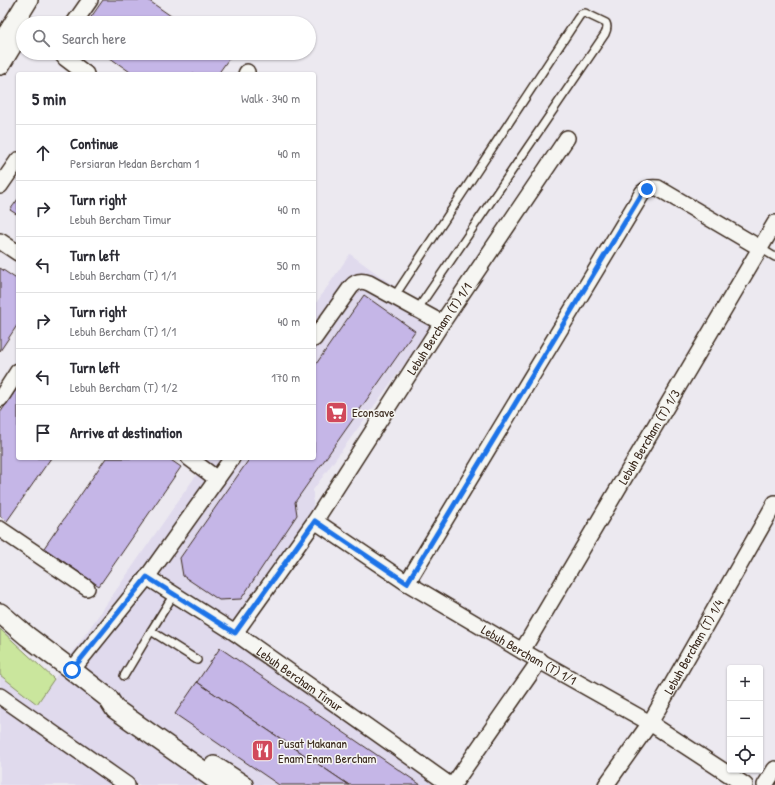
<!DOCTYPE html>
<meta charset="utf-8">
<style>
:root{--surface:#fff;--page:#f2f2f3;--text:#2b2b33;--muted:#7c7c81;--line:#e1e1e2}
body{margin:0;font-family:"Patrick Hand",sans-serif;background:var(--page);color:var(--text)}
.controls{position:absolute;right:12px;bottom:12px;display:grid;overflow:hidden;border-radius:4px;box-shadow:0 1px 3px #0004}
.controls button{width:36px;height:36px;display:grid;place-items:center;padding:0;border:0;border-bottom:1px solid var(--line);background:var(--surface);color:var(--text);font:20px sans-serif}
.stop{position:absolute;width:12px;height:12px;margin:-9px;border:3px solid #1a73e8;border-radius:50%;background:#fff}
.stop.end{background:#1a73e8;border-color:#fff;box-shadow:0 1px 4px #0008}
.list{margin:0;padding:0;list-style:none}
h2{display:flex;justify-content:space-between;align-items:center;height:52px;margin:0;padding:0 16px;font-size:17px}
h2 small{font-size:13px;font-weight:400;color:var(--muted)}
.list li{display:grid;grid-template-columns:26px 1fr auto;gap:12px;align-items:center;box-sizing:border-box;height:56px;padding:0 16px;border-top:1px solid var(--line)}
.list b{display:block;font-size:15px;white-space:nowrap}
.list p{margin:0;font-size:13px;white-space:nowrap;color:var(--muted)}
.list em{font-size:13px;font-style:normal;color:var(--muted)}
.icon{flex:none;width:22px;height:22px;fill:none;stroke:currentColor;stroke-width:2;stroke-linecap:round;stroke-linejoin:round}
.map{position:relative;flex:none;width:775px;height:785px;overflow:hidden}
.search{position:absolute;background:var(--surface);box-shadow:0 1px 3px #0004;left:16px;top:16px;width:300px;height:44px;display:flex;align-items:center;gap:10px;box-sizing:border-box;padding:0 14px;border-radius:22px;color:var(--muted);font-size:15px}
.panel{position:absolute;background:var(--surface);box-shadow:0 1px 3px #0004;left:16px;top:72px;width:300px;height:388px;border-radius:4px}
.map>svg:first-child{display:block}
.built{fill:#e0daed}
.green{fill:#cae69d;stroke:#82885e}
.building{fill:#c5b6e7;stroke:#3b2a1e}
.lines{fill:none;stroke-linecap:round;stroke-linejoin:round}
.service-casing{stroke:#3b2a1e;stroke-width:10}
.minor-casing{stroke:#3b2a1e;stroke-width:18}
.tertiary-casing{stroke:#3b2a1e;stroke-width:22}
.service{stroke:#f6f6f2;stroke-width:7}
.minor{stroke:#f6f6f2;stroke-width:15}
.tertiary{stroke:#f6f6f2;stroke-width:19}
.route{stroke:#1a73e8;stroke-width:5}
.labels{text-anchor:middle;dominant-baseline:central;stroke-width:3;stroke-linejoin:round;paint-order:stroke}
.street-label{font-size:13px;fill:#3b2a1e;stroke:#f6f6f2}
.poi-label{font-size:13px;fill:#3b2a1e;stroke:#f6f6f2;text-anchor:start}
</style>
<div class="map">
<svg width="775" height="785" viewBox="0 0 775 785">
<rect width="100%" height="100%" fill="#ece9f0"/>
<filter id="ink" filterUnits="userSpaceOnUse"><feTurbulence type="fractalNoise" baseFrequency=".025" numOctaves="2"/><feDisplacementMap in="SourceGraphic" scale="8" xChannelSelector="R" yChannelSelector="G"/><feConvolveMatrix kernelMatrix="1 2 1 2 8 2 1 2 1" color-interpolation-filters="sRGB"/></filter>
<g filter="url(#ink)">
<!-- built -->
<path class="built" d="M350 254 438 318 313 490V522L234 633 455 785H0V675L37 704 208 458H314V306Z"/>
<!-- green -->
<path class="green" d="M0 629 54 679 37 704 0 675Z"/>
<!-- building -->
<g class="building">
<path d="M103 0H148L181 23H87Z"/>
<path d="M103 53H224L230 57 218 74H133Z"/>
<path d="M18 199V215L10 210Z"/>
<path d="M0 268 18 280V324L0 351Z"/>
<path d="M364 295 415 331 295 502 297 515 241 599 219 600 183 576 180 558 250 458H314V367Z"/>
<path d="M18 387V458H51L7 521 0 516V413Z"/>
<path d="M106 458H168L181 467 99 586 44 548Z"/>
<path d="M220 648 421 785H349L197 682Z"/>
<path d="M197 682 349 785H279L175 714Z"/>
</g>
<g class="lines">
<defs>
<g id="service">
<path d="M760 248 775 257"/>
<path d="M394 297 578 18 581 14 585 13 606 23C608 27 607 30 605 34L417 310"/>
<path d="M174 594 151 631 197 660"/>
<path d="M124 676 151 631"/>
</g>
<g id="minor">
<path d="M74 23 90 0"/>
<path d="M61 53 65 58 86 74"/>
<path d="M246 74 247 72"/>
<path d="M0 186 18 160"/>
<path d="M0 241 18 253"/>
<path d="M314 339 351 287C356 281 361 280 369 283L442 323"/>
<path d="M0 399 18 371"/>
<path d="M189 458 217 479"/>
<path id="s1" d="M315 521 442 323 567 138"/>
<path d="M0 529 87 588"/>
<path id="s2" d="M147 577 235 633 450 785"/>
<path d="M407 583 643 192C648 188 651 187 658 188L760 248"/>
<path id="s3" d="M235 633 315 521 407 583 522 651 650 723 745 785"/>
<path id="s4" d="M522 651 775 223"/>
<path d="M72 670 147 577 232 458"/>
<path d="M0 696 127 785"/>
<path d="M453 785 540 660"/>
<path id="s5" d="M606 785 650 723 775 503"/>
<path d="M765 785 775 769"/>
</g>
<g id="tertiary">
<path d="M0 46 28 0"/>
<path d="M0 65 17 37"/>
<path d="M0 613 27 636 72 670 108 698 115 709 223 785"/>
<path d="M214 766 243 785"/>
</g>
</defs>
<!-- service casing -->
<use href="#service" class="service-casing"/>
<!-- minor casing -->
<use href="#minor" class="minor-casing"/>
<!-- tertiary casing -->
<use href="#tertiary" class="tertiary-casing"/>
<!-- service -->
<use href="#service" class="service"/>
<!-- minor -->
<use href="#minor" class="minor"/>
<!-- tertiary -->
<use href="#tertiary" class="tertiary"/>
</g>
</g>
<g class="lines" filter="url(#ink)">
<!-- route -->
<path class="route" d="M72 670 147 577 235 633 315 521 407 583 643 192 647 189"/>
</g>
<!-- icons -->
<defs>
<symbol id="supermarket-square" viewBox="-11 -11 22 22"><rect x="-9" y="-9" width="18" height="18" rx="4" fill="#d1495b" stroke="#f6f6f2"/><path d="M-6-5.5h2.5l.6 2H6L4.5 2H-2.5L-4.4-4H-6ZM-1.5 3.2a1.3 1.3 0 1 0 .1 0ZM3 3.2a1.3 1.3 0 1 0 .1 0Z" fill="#fff"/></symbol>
<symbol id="restaurant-square" viewBox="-11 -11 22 22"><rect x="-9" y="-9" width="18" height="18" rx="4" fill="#d1495b" stroke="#f6f6f2"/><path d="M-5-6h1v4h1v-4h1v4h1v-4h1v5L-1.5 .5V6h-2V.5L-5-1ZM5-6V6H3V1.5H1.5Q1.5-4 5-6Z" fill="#fff"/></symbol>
</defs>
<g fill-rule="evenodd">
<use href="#supermarket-square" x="324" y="400" width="25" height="25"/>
<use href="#restaurant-square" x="250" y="738" width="25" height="25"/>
</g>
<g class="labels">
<!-- street labels -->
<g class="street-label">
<text stroke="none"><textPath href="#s1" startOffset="229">Lebuh Bercham (T) 1/1</textPath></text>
<text stroke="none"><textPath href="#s4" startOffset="249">Lebuh Bercham (T) 1/3</textPath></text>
<text stroke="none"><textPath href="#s5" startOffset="164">Lebuh Bercham (T) 1/4</textPath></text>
<text stroke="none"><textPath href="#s3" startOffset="390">Lebuh Bercham (T) 1/1</textPath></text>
<text stroke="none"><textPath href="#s2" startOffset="184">Lebuh Bercham Timur</textPath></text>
</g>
<!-- poi labels -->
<g class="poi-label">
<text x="352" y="412">Econsave</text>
<text x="278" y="743">Pusat Makanan<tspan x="278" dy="15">Enam Enam Bercham</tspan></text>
</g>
</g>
</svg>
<div class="controls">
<button>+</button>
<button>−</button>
<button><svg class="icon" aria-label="locate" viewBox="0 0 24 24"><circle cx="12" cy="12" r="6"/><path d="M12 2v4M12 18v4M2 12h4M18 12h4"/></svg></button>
</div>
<div class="stop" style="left:72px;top:670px"></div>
<div class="stop end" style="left:647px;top:189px"></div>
<div class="search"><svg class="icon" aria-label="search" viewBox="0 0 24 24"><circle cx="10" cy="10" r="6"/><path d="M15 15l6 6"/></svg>Search here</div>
<section class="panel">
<h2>5 min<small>Walk · 340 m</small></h2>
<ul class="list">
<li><svg class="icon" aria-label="ahead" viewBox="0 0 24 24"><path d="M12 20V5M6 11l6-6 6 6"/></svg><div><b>Continue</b><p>Persiaran Medan Bercham 1</p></div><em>40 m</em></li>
<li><svg class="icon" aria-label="right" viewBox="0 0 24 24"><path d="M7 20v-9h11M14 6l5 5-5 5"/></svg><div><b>Turn right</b><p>Lebuh Bercham Timur</p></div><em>40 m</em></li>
<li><svg class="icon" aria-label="left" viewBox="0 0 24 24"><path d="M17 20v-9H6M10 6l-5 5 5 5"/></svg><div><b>Turn left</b><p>Lebuh Bercham (T) 1/1</p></div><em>50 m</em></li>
<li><svg class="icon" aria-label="right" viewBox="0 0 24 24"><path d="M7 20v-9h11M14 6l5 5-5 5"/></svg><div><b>Turn right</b><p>Lebuh Bercham (T) 1/1</p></div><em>40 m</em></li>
<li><svg class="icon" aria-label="left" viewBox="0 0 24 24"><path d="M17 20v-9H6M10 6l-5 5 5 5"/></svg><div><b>Turn left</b><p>Lebuh Bercham (T) 1/2</p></div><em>170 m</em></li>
<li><svg class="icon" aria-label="arrive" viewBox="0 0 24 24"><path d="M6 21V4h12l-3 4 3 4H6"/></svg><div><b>Arrive at destination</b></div></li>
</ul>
</section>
</div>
